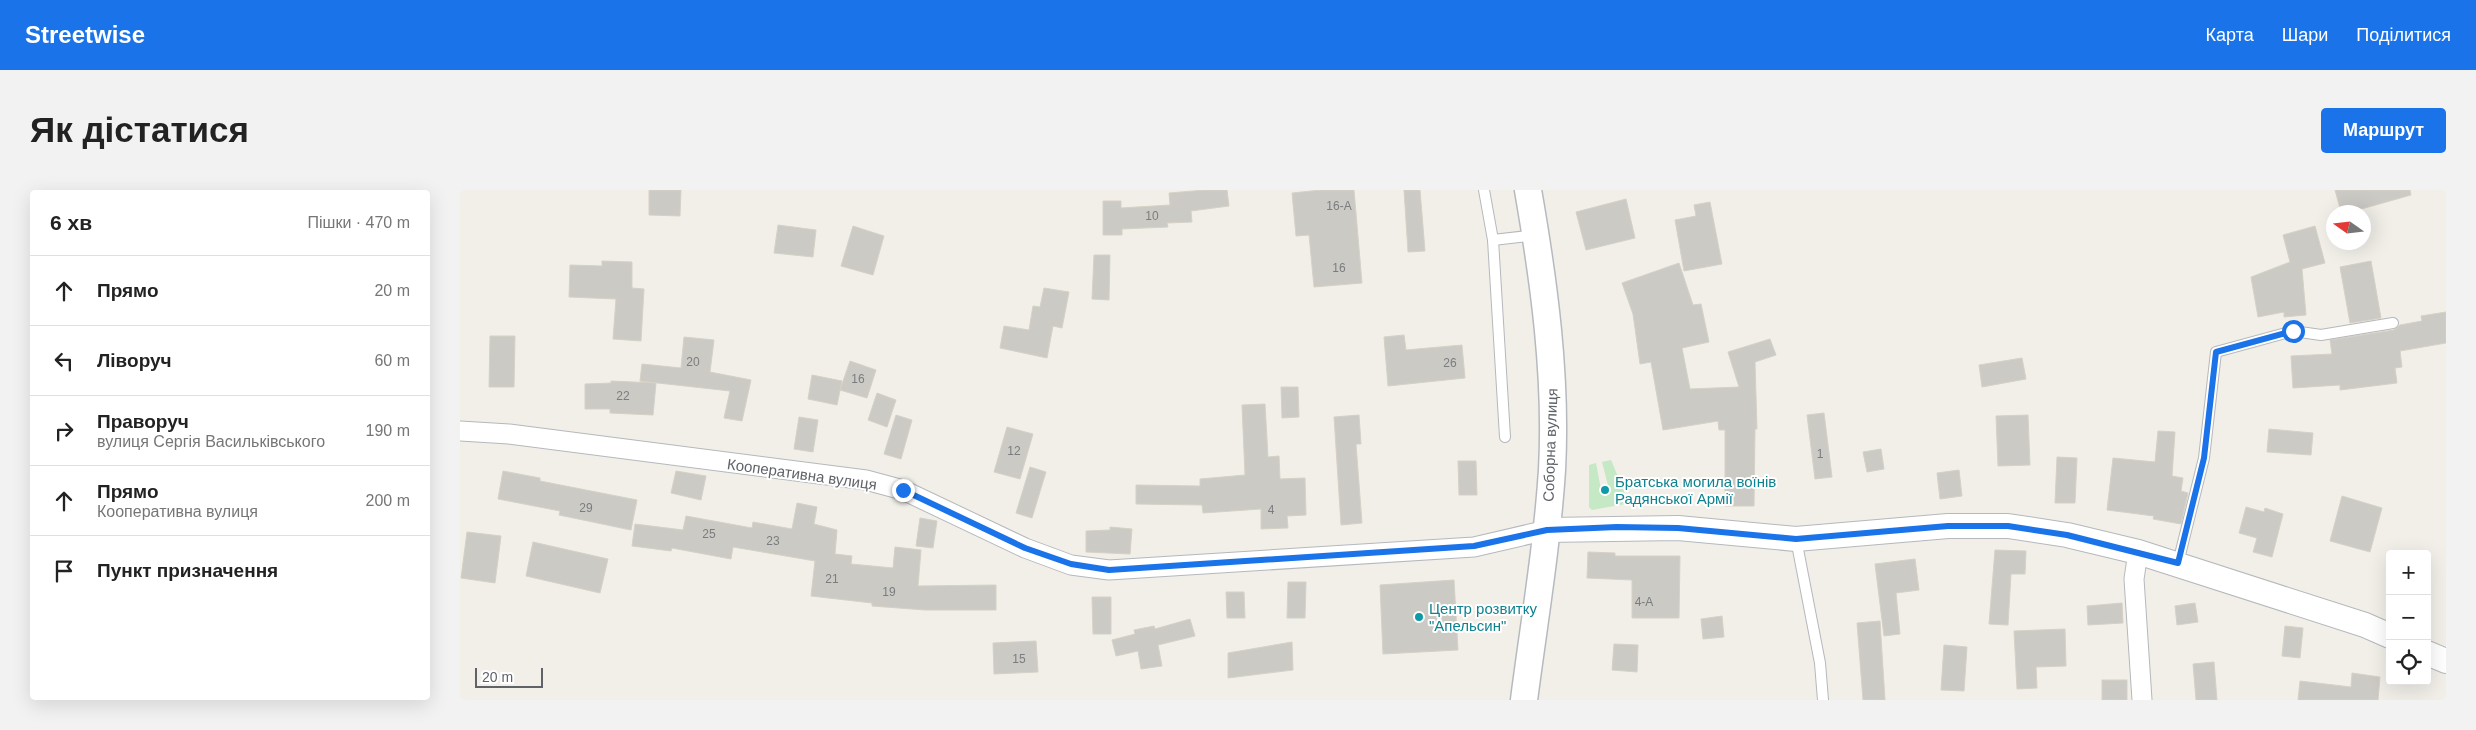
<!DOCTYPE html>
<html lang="uk">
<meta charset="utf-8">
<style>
:root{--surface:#fff;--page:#f2f2f2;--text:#222;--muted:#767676;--line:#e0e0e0;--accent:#1a73e8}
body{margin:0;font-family:Arial,sans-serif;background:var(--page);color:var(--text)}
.controls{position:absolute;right:15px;bottom:15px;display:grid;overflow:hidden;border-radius:5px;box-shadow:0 5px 20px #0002}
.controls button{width:45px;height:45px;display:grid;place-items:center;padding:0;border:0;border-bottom:1px solid var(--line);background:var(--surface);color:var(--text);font:25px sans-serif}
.compass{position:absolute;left:1866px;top:15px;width:45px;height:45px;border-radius:50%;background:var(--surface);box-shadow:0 5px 20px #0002;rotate:284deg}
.scale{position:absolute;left:15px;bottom:12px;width:68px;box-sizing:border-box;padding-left:5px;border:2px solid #5f6368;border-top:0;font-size:14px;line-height:18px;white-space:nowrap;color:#5f6368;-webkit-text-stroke:4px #fff;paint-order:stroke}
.stop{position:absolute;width:15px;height:15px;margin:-11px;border:4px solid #1a73e8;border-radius:50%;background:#fff}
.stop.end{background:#1a73e8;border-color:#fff;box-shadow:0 1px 5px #0008}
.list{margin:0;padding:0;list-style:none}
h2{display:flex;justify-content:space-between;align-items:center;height:65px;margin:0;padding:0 20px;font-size:21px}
h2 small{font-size:16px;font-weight:400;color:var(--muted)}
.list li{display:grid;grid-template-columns:32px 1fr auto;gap:15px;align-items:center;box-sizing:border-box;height:70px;padding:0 20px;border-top:1px solid var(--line)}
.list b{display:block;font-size:19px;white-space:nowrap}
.list p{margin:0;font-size:16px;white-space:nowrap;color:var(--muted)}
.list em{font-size:16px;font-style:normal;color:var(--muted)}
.icon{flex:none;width:28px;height:28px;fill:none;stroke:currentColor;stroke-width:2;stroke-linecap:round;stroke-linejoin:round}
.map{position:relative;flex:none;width:1986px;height:510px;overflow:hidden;border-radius:5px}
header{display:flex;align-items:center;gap:30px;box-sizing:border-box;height:70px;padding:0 25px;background:var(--accent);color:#fff}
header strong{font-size:24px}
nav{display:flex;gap:28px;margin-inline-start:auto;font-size:18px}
.intro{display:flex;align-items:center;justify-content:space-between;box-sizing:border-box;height:120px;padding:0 30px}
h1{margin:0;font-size:35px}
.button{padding:12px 22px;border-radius:5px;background:var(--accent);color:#fff;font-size:18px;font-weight:700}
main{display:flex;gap:30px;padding:0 30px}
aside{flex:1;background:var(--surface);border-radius:5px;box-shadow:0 5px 20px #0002}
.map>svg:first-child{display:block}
.green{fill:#c5e8c5}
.building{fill:#cccac5;stroke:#d6d1c6}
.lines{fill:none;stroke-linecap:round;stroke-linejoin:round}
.service-casing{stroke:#b5b8bc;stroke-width:12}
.minor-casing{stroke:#b5b8bc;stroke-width:21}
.tertiary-casing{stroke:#b5b8bc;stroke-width:26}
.secondary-casing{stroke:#b6babf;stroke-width:29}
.service{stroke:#fff;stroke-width:10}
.minor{stroke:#fff;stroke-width:19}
.tertiary{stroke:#fff;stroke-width:24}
.secondary{stroke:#fff;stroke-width:26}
.route{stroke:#1a73e8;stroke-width:6}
.culture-dot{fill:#0f9aa8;stroke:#fff;stroke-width:2}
.labels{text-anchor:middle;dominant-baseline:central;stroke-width:4;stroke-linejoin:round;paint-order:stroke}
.number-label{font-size:12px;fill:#7a7d7f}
.street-label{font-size:15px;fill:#5f6368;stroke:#fff}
.culture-label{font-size:15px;fill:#0d838f;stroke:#fff;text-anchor:start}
</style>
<header>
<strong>Streetwise</strong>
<nav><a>Карта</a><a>Шари</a><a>Поділитися</a></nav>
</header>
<div class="intro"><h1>Як дістатися</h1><a class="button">Маршрут</a></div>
<main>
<aside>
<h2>6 хв<small>Пішки · 470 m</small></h2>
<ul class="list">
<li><svg class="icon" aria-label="ahead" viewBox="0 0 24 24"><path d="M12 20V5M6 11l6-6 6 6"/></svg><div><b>Прямо</b></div><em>20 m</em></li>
<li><svg class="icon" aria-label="left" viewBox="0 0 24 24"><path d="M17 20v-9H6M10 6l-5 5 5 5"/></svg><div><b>Ліворуч</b></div><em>60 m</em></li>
<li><svg class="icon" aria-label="right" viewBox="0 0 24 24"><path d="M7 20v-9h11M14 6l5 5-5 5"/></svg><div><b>Праворуч</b><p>вулиця Сергія Васильківського</p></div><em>190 m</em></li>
<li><svg class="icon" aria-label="ahead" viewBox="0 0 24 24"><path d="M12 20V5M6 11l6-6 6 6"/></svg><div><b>Прямо</b><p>Кооперативна вулиця</p></div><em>200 m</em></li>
<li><svg class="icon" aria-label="arrive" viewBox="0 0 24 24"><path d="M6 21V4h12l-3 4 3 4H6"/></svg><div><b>Пункт призначення</b></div></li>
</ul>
</aside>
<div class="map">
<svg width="1986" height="510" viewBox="0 0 1986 510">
<rect width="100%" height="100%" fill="#f1efe8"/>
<!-- green -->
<path class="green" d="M1151 270 1168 311 1165 314 1132 320 1129 317V275L1136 273 1142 305 1150 303 1142 272Z"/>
<!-- building -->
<g class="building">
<path d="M189 0H221L220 26 189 25Z"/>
<path d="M745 0H767L769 16 731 21 732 32 707 33 708 37 662 39V45H643V11H661V18L710 15 709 3Z"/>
<path d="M861 0H894L902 93 854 97 849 45 836 46 832 3Z"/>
<path d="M944 0H960L965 61 948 62Z"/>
<path d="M1875 0H1950L1951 5 1891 22H1881Z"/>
<path d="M1166 9 1175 48 1126 60 1116 22Z"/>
<path d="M1250 12 1262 74 1224 81 1215 30 1236 26 1234 15Z"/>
<path d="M318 35 356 40 353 67 314 63Z"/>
<path d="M393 36 424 46 413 85 381 76Z"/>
<path d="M1855 36 1865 73 1842 79 1846 125 1824 127V122L1798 127 1791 87 1830 72 1823 45Z"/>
<path d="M634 65H650L649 110 632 109Z"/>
<path d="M142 71 172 72V98L184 99 181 151 153 149 156 109 109 107 110 75 142 76Z"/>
<path d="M1911 71 1921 128 1890 133 1880 77Z"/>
<path d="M1219 73 1233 115 1241 114 1249 152 1222 158 1230 199 1279 197 1268 162 1310 149 1316 165 1295 172 1297 239H1295L1294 316H1265V240H1259L1258 231 1203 240 1191 172 1180 174 1173 124 1162 93Z"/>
<path d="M584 98 609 102 602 138 593 136 587 168 540 158 544 136 569 140 573 116 580 117Z"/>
<path d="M1986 122V153L1940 161 1942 177 1935 178 1937 193 1880 200V195L1833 198 1831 166 1872 164 1870 150 1934 140 1940 135 1962 131 1961 126Z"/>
<path d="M944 145 946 160 1002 155 1005 188 928 196 924 147Z"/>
<path d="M30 146H55L54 197H29Z"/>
<path d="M224 147 254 150 250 182 291 190 282 231 264 228 270 201 180 191 182 174 221 178Z"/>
<path d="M1562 168 1566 189 1522 197 1519 175Z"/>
<path d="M390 171 416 180 407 208 380 200Z"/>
<path d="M352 185 382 191 377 215 348 209Z"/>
<path d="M151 191 196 193 193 225 150 223V219H125V194L151 193Z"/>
<path d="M821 197H838L839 227 822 228Z"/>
<path d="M417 203 436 210 427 237 408 230Z"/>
<path d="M805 214 808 267 819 266 820 289 845 288 846 325 827 326 828 338 801 339V319L743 323 742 315 676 314V295L740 296V289L785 285 782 215Z"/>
<path d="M1364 223 1372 287 1355 289 1347 225Z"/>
<path d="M436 225 452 230 441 269 424 264Z"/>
<path d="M899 225 901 254H896L902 333 881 335 874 227Z"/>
<path d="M1568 225 1570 275 1538 276 1536 226Z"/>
<path d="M339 227 358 230 353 262 334 259Z"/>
<path d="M547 237 573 244 560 289 534 282Z"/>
<path d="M1809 239 1853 243 1851 265 1807 262Z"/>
<path d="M1698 241 1715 242 1712 286 1723 288 1721 301 1728 303 1721 334 1693 329 1694 326 1647 320 1653 268 1695 272Z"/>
<path d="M1421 259 1424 279 1407 282 1403 262Z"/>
<path d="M1597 267 1617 268 1615 313H1595Z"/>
<path d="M998 271H1016L1017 305H999Z"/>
<path d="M570 277 586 282 572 328 556 323Z"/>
<path d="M1499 280 1502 306 1480 309 1477 283Z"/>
<path d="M43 281 80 288V291L177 310 171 340 99 325 100 321 38 309Z"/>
<path d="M216 281 246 286 241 310 211 303Z"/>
<path d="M1882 306 1922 318 1910 362 1870 351Z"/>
<path d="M337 313 357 317 354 334 377 340 375 364 392 366 391 374 433 378 435 357 461 360 458 396 536 395V420H465L412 416V413L351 406 355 371 273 357 271 369 212 358 211 361 172 356 175 334 223 340 226 326 292 338 293 332 332 339Z"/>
<path d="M1786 317 1804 322 1805 318 1823 324 1812 367 1793 362 1797 348 1779 343Z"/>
<path d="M460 328 477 331 473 358 456 356Z"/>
<path d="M650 337 672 339 670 364 626 362V341L650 340Z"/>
<path d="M7 342 41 346 35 393 1 388Z"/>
<path d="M73 352 148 369 140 403 66 386Z"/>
<path d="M1535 360 1566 361 1565 384H1551L1548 435 1529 434Z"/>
<path d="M1128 362 1155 363V366H1220L1219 428H1172V390L1127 388Z"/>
<path d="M1455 369 1459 400 1436 403 1440 444 1424 446 1415 374Z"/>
<path d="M994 390 998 460 923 464 920 395Z"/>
<path d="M828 392H846L845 428H827Z"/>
<path d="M766 402H784L785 428H767Z"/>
<path d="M632 407H651V444H633Z"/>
<path d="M1662 413 1663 433 1628 435 1627 416Z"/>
<path d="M1735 413 1738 432 1717 435 1715 416Z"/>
<path d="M1262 426 1264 447 1243 449 1241 429Z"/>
<path d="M730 429 735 446 698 455 702 476 681 479 678 461 656 466 652 450 675 444 674 440 694 436 695 439Z"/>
<path d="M1420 431 1425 510H1403L1397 433Z"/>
<path d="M1825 436 1843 438 1840 468 1822 466Z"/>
<path d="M1605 439 1606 476 1576 477 1577 498 1557 499 1554 441Z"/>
<path d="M576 451 578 482 534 484 533 453Z"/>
<path d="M832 452 833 480 768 488V463Z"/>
<path d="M1154 454 1178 455 1177 482 1152 480Z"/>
<path d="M1484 455 1507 457 1504 501 1481 500Z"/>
<path d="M1754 472 1757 510H1736L1733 474Z"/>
<path d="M1892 483 1920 487 1918 510H1838L1840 491 1891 497Z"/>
<rect x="1642" y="490" width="25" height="20"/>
</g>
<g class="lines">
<defs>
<g id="service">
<path d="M1024 0 1033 50 1076 45"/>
<path d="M1033 50 1045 247"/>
<path d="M1336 349 1360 473 1363 510"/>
<path d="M1718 373 1744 268 1756 162 1833 141 1861 145 1933 133"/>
</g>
<g id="minor">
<path d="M0 241 49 244 406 290 443 300 565 358 611 375 649 380 1014 357 1087 340"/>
<path d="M1678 362 1674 389 1682 510"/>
</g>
<g id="tertiary">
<path d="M1087 340 1218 338 1336 349 1488 336H1548L1607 345 1678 362 1905 435 1930 446"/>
<path d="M1967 463 1986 471"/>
</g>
<path id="secondary" d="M1064 510C1074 433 1087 357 1092 280 1097 186 1084 92 1068 0"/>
</defs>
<!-- service casing -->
<use href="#service" class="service-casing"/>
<!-- minor casing -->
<use href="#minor" class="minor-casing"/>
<!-- tertiary casing -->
<use href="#tertiary" class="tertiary-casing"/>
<!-- secondary casing -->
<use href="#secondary" class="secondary-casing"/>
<!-- service -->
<use href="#service" class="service"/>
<!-- minor -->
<use href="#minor" class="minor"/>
<!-- tertiary -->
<use href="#tertiary" class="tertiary"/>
<!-- secondary -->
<use href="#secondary" class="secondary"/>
</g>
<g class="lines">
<!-- route -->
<path class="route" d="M443 300 565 358 611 374 649 380 1014 356 1087 340 1157 337 1218 338 1336 349 1488 336H1548L1607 345 1718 373 1744 268 1756 162 1833 141"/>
</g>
<!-- markers -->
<g class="culture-dot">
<circle cx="1145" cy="300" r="5"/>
<circle cx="959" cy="427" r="5"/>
</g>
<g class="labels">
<!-- number labels -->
<g class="number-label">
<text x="879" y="16">16-А</text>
<text x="692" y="26">10</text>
<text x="879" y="78">16</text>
<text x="233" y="172">20</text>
<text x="990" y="173">26</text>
<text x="398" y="189">16</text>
<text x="163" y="206">22</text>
<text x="554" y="261">12</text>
<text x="1360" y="264">1</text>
<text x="126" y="318">29</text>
<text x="811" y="320">4</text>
<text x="249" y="344">25</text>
<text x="313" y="351">23</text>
<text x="372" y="389">21</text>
<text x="429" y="402">19</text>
<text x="1184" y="412">4-А</text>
<text x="559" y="469">15</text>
</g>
<!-- street labels -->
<g class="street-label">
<text transform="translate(1090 255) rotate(-88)">Соборна вулиця</text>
<text transform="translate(342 284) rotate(8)">Кооперативна вулиця</text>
</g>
<!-- culture labels -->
<g class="culture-label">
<text x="1155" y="291">Братська могила воїнів<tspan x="1155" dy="17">Радянської Армії</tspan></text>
<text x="969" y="418">Центр розвитку<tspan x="969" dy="17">"Апельсин"</tspan></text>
</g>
</g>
</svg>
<div class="controls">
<button>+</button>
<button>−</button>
<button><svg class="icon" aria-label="locate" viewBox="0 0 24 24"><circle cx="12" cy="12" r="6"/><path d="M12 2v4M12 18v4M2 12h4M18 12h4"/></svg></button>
</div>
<svg class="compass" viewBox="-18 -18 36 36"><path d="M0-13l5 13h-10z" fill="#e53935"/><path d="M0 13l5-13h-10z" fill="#767676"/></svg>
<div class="scale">20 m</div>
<div class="stop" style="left:1833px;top:141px"></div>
<div class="stop end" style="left:443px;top:300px"></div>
</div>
</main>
